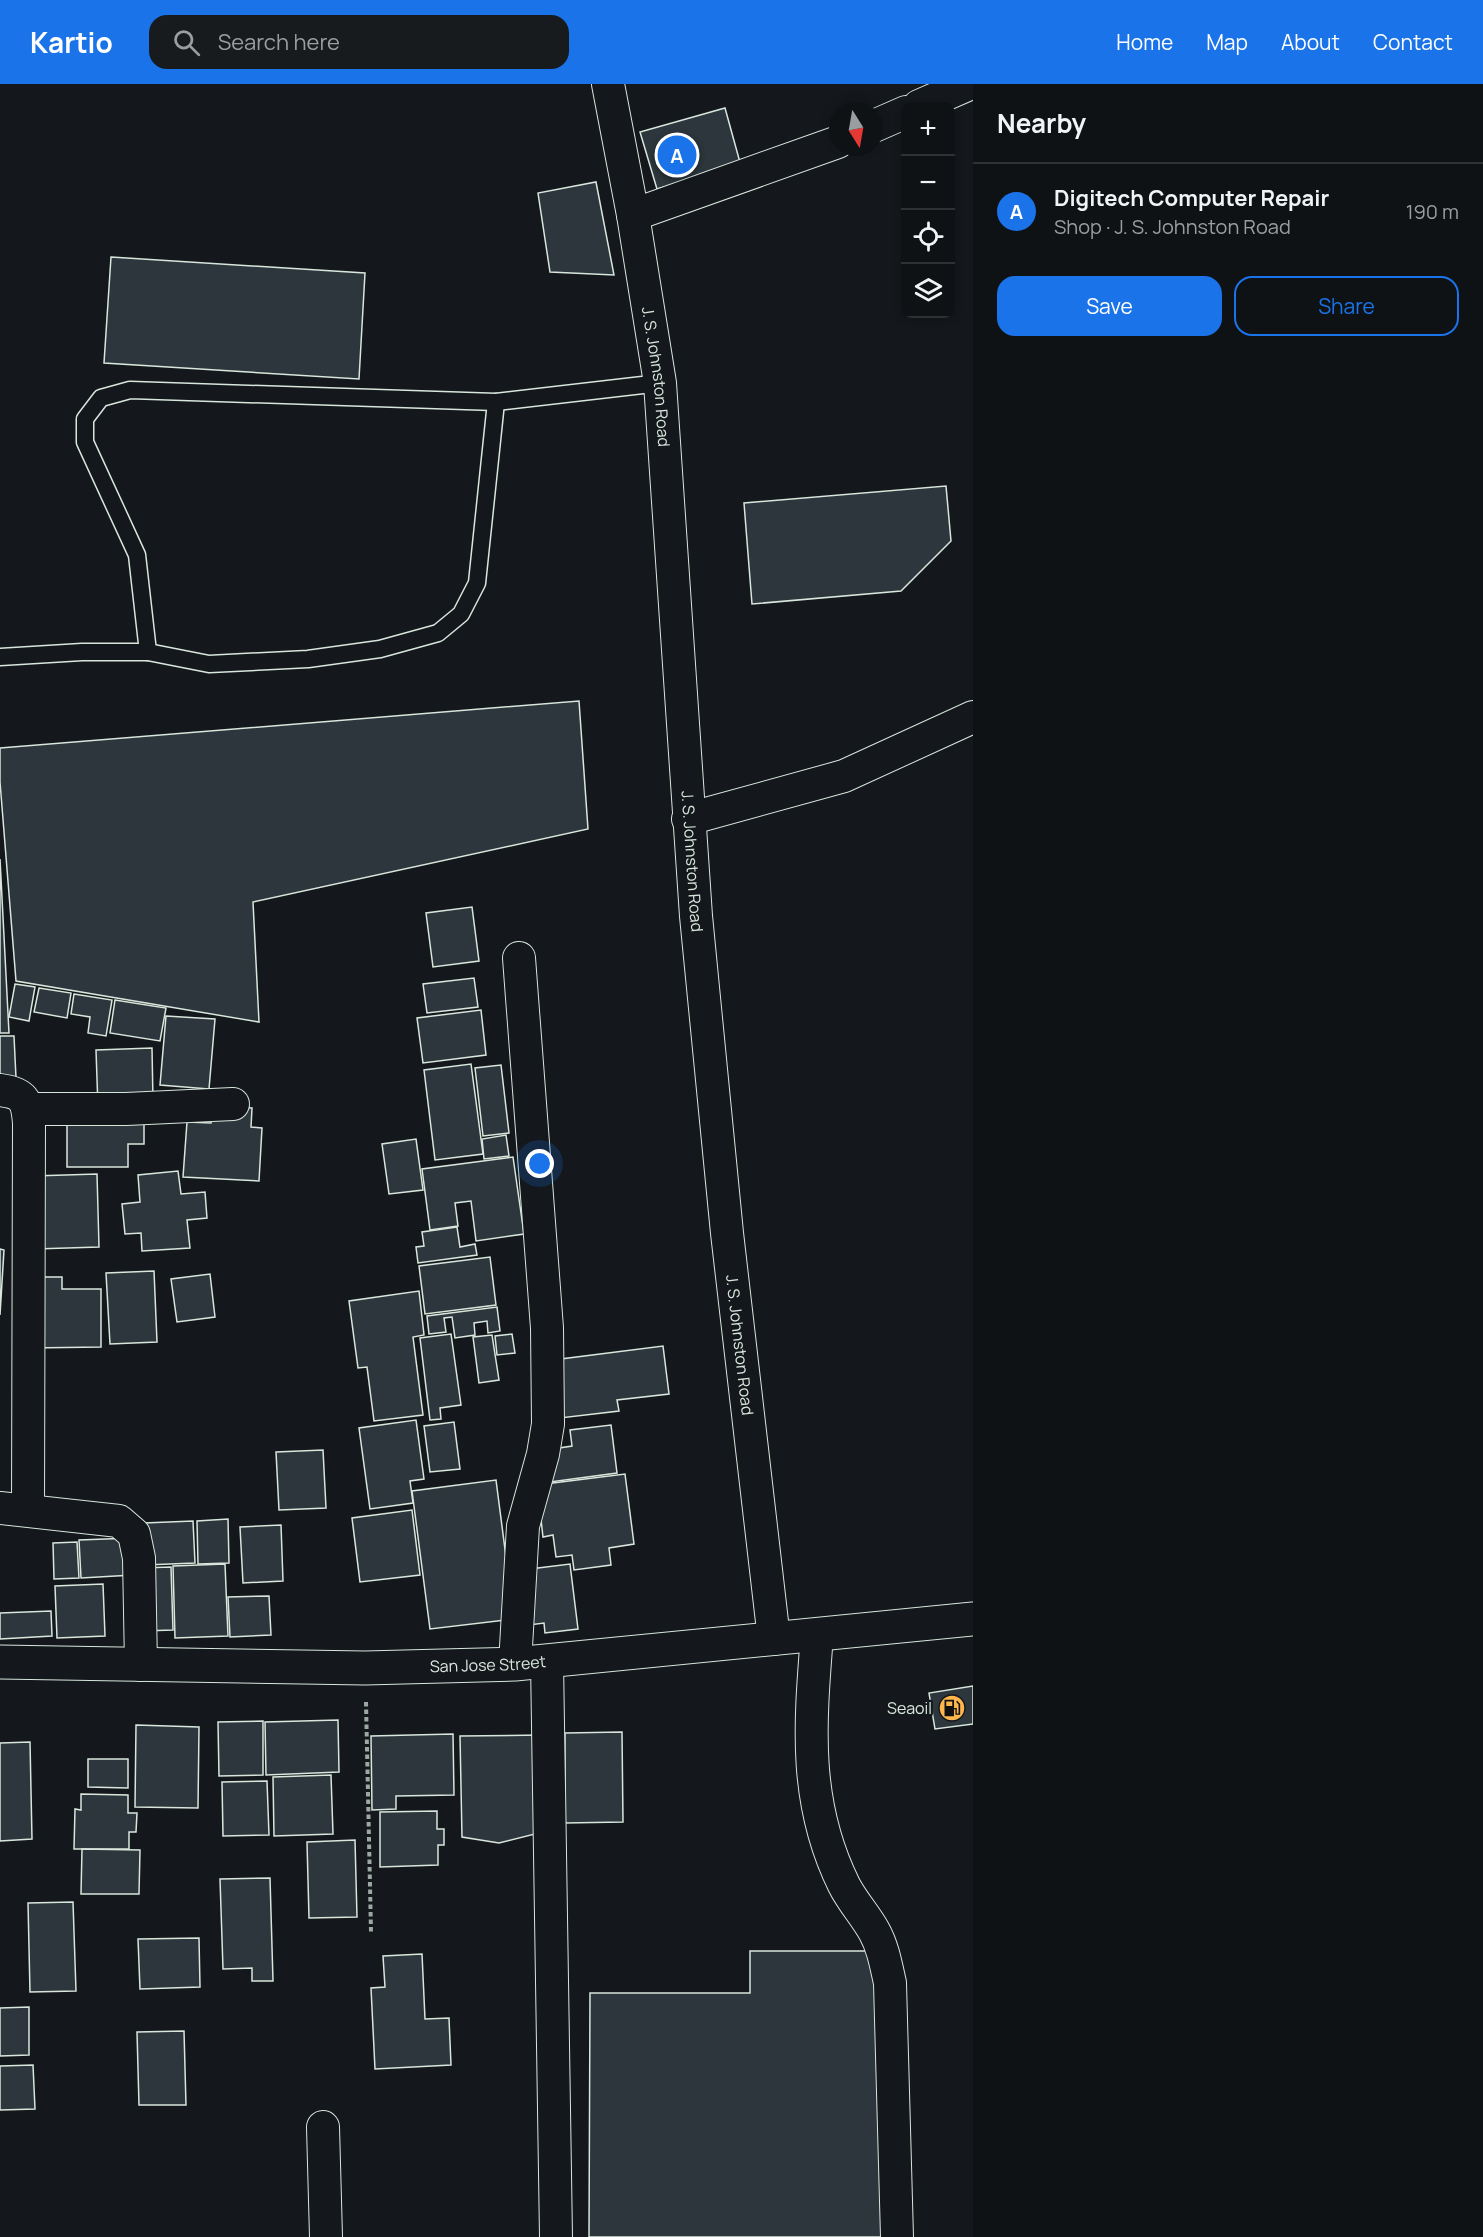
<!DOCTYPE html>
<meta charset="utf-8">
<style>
:root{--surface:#0f1215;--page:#181b1e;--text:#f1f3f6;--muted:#9b9ea0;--line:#2f3234;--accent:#1a73e8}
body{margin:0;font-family:Manrope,sans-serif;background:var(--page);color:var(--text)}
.controls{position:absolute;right:18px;top:18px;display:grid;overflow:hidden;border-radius:12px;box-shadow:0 3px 9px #0003}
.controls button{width:54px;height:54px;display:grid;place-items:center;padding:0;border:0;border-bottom:2px solid var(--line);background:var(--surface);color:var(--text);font:30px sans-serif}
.compass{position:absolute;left:829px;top:18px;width:54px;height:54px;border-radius:50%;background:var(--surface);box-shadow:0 3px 9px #0003;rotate:169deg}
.you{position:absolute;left:540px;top:1080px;width:21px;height:21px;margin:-15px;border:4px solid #fff;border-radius:50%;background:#1a73e8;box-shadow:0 0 0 9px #1a73e833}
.badge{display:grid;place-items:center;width:39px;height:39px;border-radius:50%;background:var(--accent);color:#fff;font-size:20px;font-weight:700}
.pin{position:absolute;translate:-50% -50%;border:3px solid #fff;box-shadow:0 2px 6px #0006}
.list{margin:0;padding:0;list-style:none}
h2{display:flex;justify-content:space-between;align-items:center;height:78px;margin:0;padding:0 24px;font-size:26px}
h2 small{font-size:20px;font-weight:400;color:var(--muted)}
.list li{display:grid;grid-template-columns:39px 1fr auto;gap:18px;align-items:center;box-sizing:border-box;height:96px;padding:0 24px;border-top:2px solid var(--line)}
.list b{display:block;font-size:22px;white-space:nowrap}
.list p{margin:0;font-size:20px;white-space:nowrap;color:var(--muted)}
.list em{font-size:20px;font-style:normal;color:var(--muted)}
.actions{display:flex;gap:12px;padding:18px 24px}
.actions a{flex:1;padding:14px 0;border:2px solid var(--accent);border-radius:18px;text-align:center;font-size:21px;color:var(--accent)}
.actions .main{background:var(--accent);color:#fff}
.icon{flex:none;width:33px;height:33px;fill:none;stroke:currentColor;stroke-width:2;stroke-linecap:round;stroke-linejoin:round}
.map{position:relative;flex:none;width:973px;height:2153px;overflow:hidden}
header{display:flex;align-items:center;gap:36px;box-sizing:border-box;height:84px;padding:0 30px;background:var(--accent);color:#fff}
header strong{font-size:28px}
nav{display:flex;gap:33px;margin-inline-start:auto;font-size:21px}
.search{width:420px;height:54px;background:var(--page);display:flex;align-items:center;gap:15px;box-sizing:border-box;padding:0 21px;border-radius:18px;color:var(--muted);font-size:22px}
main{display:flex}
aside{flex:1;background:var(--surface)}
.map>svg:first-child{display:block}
.building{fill:#2c363c;stroke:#d8e6dc;stroke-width:1.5}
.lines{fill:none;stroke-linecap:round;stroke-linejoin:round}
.lane-casing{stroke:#d8e6dc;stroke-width:19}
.street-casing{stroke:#d8e6dc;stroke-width:34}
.primary-casing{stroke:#d8e6dc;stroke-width:35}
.path{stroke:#9da8a2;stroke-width:4;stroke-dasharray:4.5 3;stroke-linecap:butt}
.lane{stroke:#14181c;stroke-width:16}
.street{stroke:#14181c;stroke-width:32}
.primary{stroke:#14181c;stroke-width:33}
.labels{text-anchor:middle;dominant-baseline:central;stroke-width:4.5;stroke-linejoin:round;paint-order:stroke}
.street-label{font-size:16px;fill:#d8e6dc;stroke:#14181c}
.poi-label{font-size:16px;fill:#d8e6dc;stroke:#14181c;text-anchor:end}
</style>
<header>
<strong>Kartio</strong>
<div class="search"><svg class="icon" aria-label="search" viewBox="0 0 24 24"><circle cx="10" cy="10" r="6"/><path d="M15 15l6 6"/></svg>Search here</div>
<nav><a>Home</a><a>Map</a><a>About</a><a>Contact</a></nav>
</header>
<main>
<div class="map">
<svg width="973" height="2153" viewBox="0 0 973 2153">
<rect width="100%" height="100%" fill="#14181c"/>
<!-- building -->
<g class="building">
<path d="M725 24 741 82 657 105 640 48Z"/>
<path d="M596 98 614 191 550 188 538 109Z"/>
<path d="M111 173 365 189 359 295 104 279Z"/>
<path d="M946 402 951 457 901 507 752 520 744 419Z"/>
<path d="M579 617 588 745 253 818 259 938 16 897 0 698V664Z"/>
<path d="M0 775 9 949H0Z"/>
<path d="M472 823 479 877 433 883 426 829Z"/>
<path d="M474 894 478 923 427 929 423 900Z"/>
<path d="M15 900 35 903 29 937 9 933Z"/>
<path d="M39 904 71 909 67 934 34 928Z"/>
<path d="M74 910 112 916 106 952 88 949 90 933 71 930Z"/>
<path d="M115 916 166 924 160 957 110 949Z"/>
<path d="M481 926 486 971 423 979 417 934Z"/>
<path d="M166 932 215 935 209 1005 160 1001Z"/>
<path d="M0 952H14L16 994 0 995Z"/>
<path d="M152 964 153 1017 98 1024 96 966Z"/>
<path d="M471 980 483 1070 435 1076 424 986Z"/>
<path d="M501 981 509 1049 483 1052 475 984Z"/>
<path d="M212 1022 252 1024 251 1043 262 1044 259 1097 183 1093 187 1038 211 1039Z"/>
<path d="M144 1032V1060H128V1083H67V1033Z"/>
<path d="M506 1051 509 1072 484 1075 482 1055Z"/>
<path d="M416 1055 423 1106 389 1110 382 1060Z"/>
<path d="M513 1073 524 1150 476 1157 471 1117 455 1119 458 1142 430 1146 422 1085Z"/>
<path d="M178 1087 181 1110 205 1108 207 1134 187 1136 190 1164 142 1167 141 1149 125 1150 122 1120 140 1118 138 1091Z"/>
<path d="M97 1090 99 1163 35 1165 33 1092Z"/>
<path d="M457 1143 460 1163 475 1160 477 1171 418 1179 416 1163 424 1162 422 1148Z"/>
<path d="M0 1165 4 1166 0 1231Z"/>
<path d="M490 1173 496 1221 425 1230 419 1182Z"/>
<path d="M154 1187 157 1258 110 1260 106 1189Z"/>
<path d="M210 1190 215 1233 177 1238 171 1195Z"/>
<path d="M29 1193H62V1205H101V1263L29 1264Z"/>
<path d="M419 1207 424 1251 413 1253 423 1331 374 1337 367 1283 358 1284 349 1217Z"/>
<path d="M497 1223 500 1247 488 1249 487 1237 474 1239 475 1251 455 1254 452 1233 444 1234 446 1248 429 1250 427 1232Z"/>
<path d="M451 1250 461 1321 440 1324 441 1335 430 1336 420 1254Z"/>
<path d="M512 1250 515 1269 497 1271 495 1252Z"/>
<path d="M492 1251 499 1296 479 1299 473 1253Z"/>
<path d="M663 1262 669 1310 617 1316 619 1327 560 1334 553 1276Z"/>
<path d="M416 1336 424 1395 410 1397 413 1419 370 1425 359 1344Z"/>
<path d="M454 1338 460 1385 430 1388 424 1342Z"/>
<path d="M611 1341 617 1389 550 1398 546 1366 572 1362 570 1346Z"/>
<path d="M323 1366 326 1424 279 1426 276 1368Z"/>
<path d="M625 1390 634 1460 609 1464 611 1481 574 1486 572 1471 556 1473 553 1451 543 1453 537 1401Z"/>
<path d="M496 1396 514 1535 430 1545 412 1407Z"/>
<path d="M412 1426 420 1491 360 1498 352 1434Z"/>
<path d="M228 1435 229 1479 198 1480 197 1437Z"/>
<path d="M193 1437 195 1479 145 1481 144 1439Z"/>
<path d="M281 1441 283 1497 243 1499 240 1443Z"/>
<path d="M132 1454 133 1491 81 1494 79 1456Z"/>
<path d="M77 1458 79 1494 54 1495 53 1459Z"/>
<path d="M225 1480 228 1552 175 1554 173 1482Z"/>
<path d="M570 1480 578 1545 545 1549 544 1539 529 1541 522 1486Z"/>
<path d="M171 1483 173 1546 142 1547 140 1484Z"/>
<path d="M103 1500 105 1552 57 1554 55 1502Z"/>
<path d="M269 1512 271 1551 230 1553 228 1513Z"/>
<path d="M51 1527 52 1552 0 1555V1529Z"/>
<path d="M973 1602V1640L935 1645 929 1609Z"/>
<path d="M338 1636 339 1688 266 1691 265 1638Z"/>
<path d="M263 1637V1691L219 1692 218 1638Z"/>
<path d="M136 1641 199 1643 198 1724 135 1723Z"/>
<path d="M622 1648 623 1738 565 1739V1649Z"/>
<path d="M453 1650 454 1711 396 1712V1725L372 1726 371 1652Z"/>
<path d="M543 1651V1748L499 1759 462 1753 460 1652Z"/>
<path d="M30 1658 32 1755 0 1757V1659Z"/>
<path d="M88 1675H128V1704L88 1703Z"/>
<path d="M331 1691 333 1750 274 1752 273 1693Z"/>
<path d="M267 1697 269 1751 223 1752 222 1698Z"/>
<path d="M81 1710 128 1711V1729H137L136 1748H129V1765H74L75 1725 81 1726Z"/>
<path d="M437 1727V1745H444V1761H438V1781L380 1783V1728Z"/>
<path d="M355 1756 357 1833 309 1834 307 1758Z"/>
<path d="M82 1765 140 1766 139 1810H81Z"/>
<path d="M270 1794 273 1897H252V1884L223 1885 220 1795Z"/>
<path d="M73 1818 76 1907 30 1908 28 1819Z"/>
<path d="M199 1854 200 1903 140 1905 138 1855Z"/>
<path d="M750 1867H882L881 2153H589L590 1909H750Z"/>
<path d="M422 1870 425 1935 449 1934 451 1981 375 1985 371 1904 385 1903 383 1872Z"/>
<path d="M29 1923V1971L0 1972V1924Z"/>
<path d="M184 1947 186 2021H139L137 1948Z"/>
<path d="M33 1981 35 2025 0 2026V1982Z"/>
</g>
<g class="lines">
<defs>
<g id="lane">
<path d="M148 568 137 471 85 358V335L101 314 130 306 496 318 660 299"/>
<path d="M0 573 82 568H148L209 580 308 575 380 565 438 549 461 530 477 499 496 318"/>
</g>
<g id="street">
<path id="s1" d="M608 0 633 131 660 299 696 832 727 1149 774 1555"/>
<path d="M919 22 967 1"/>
<path d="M874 42 906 28"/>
<path d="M633 131 838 58"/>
<path d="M688 735 844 692 973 633"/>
<path d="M0 1006C24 1009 27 1016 29 1039L28 1426"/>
<path d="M28 1025H126L233 1020"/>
<path d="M0 1424 119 1437 134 1450 139 1474 141 1581"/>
<path d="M817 1551C810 1640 803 1718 844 1801 852 1817 865 1831 874 1847 883 1863 886 1881 890 1899L897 2153"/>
<path d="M547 1577 556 2153"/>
<path d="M515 1580 523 1442 543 1370 548 1340 547 1244 519 874"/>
<path d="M323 2043 326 2153"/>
</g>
<g id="primary">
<path id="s2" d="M0 1578 365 1584 515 1580 973 1535"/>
</g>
</defs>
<!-- lane casing -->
<use href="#lane" class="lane-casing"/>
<!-- street casing -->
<use href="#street" class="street-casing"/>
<!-- primary casing -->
<use href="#primary" class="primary-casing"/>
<!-- path -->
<path class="path" d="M366 1618 371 1848"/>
<!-- lane -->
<use href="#lane" class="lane"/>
<!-- street -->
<use href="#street" class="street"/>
<!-- primary -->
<use href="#primary" class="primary"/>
</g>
<!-- icons -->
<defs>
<symbol id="fuel-disc" viewBox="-11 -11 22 22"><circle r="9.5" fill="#ffb74d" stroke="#14181c"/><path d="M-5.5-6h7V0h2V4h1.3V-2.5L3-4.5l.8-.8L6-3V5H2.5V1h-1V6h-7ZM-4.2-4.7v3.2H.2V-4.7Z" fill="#111"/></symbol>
</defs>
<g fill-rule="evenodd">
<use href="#fuel-disc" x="937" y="1609" width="30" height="30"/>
</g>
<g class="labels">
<!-- street labels -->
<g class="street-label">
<text stroke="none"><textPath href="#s1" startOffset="297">J. S. Johnston Road</textPath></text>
<text stroke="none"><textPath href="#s1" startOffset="783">J. S. Johnston Road</textPath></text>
<text stroke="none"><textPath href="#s1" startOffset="1269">J. S. Johnston Road</textPath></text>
<text stroke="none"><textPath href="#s2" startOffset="488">San Jose Street</textPath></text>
</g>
<!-- poi labels -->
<g class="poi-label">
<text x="932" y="1624">Seaoil</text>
</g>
</g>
</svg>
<div class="controls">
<button>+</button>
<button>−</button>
<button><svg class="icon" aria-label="locate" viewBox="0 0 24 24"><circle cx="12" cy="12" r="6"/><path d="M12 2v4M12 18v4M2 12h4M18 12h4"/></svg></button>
<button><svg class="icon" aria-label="layers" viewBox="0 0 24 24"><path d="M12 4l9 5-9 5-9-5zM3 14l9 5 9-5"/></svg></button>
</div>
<svg class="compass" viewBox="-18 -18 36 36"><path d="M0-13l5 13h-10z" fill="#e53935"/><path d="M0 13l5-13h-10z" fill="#9b9ea0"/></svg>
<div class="you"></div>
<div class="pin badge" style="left:677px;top:71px">A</div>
</div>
<aside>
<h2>Nearby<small></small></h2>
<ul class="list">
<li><span class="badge">A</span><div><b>Digitech Computer Repair</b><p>Shop · J. S. Johnston Road</p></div><em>190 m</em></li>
</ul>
<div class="actions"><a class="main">Save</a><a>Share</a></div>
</aside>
</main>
